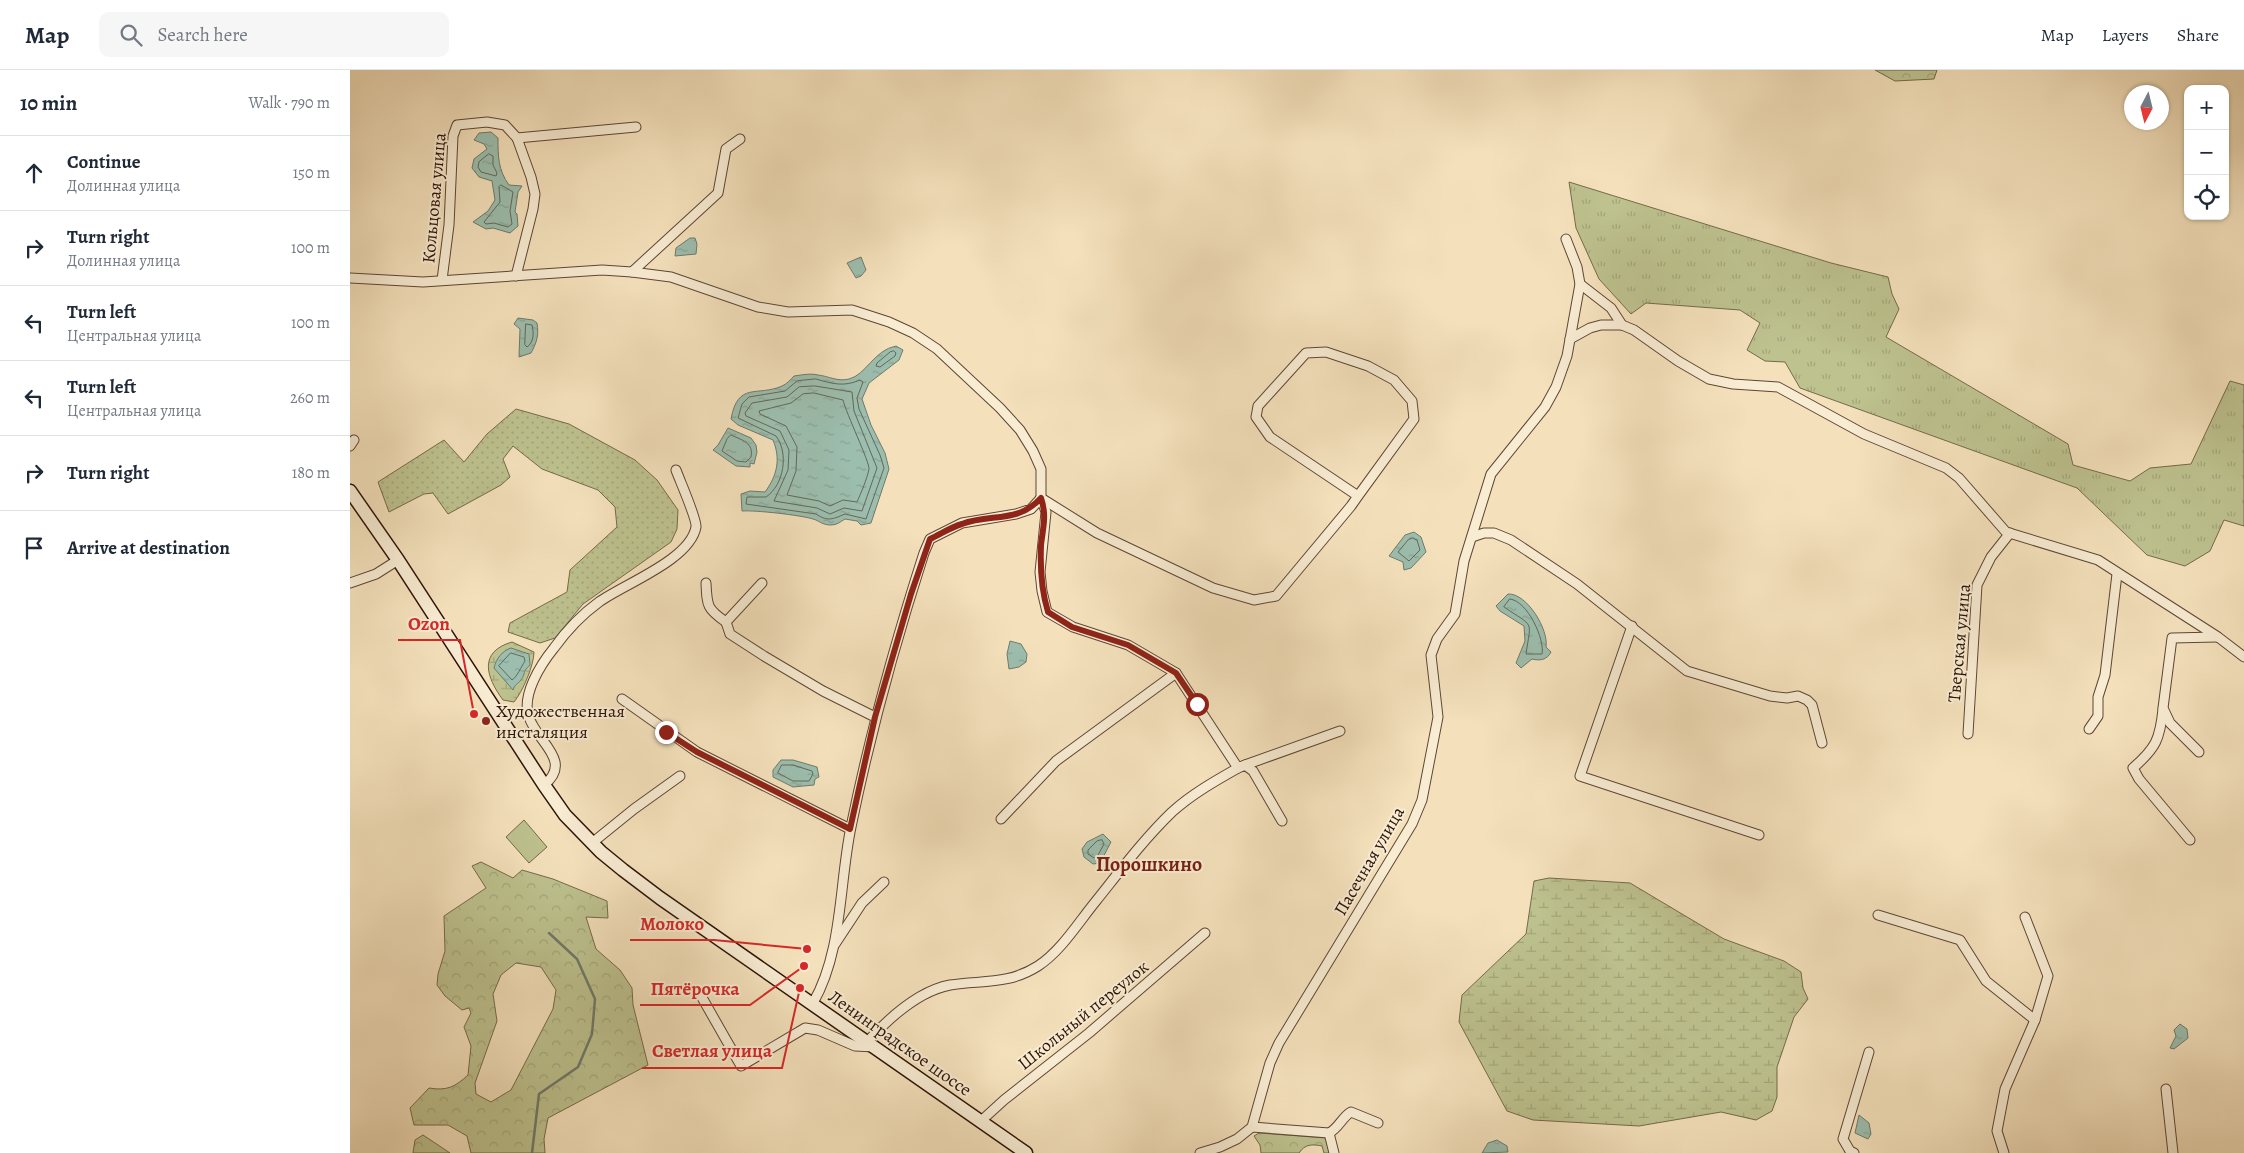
<!DOCTYPE html>
<meta charset="utf-8">
<style>
:root{--surface:#fff;--page:#f6f6f7;--text:#1f2937;--muted:#747a83;--line:#e0e1e3}
body{margin:0;font-family:Alegreya,serif;background:var(--page);color:var(--text)}
.controls{position:absolute;right:15px;top:15px;display:grid;overflow:hidden;border-radius:10px;box-shadow:0 1px 4px #0004}
.controls button{width:45px;height:45px;display:grid;place-items:center;padding:0;border:0;border-bottom:1px solid var(--line);background:var(--surface);color:var(--text);font:25px sans-serif}
.compass{position:absolute;left:1774px;top:15px;width:45px;height:45px;border-radius:50%;background:var(--surface);box-shadow:0 1px 4px #0004;rotate:187deg}
.stop{position:absolute;width:15px;height:15px;margin:-11px;border:4px solid #8f2418;border-radius:50%;background:#fff}
.stop.end{background:#8f2418;border-color:#fff;box-shadow:0 1px 5px #0008}
.list{margin:0;padding:0;list-style:none}
h2{display:flex;justify-content:space-between;align-items:center;height:65px;margin:0;padding:0 20px;font-size:21px}
h2 small{font-size:16px;font-weight:400;color:var(--muted)}
.list li{display:grid;grid-template-columns:32px 1fr auto;gap:15px;align-items:center;box-sizing:border-box;height:75px;padding:0 20px;border-top:1px solid var(--line)}
.list b{display:block;font-size:19px;white-space:nowrap}
.list p{margin:0;font-size:16px;white-space:nowrap;color:var(--muted)}
.list em{font-size:16px;font-style:normal;color:var(--muted)}
.icon{flex:none;width:28px;height:28px;fill:none;stroke:currentColor;stroke-width:2;stroke-linecap:round;stroke-linejoin:round}
.map{position:relative;flex:none;width:1894px;height:1083px;overflow:hidden}
header{display:flex;align-items:center;gap:30px;box-sizing:border-box;height:70px;padding:0 25px;background:var(--surface);border-bottom:1px solid var(--line)}
header strong{font-size:24px}
nav{display:flex;gap:28px;margin-inline-start:auto;font-size:18px}
.search{width:350px;height:45px;background:var(--page);display:flex;align-items:center;gap:12px;box-sizing:border-box;padding:0 18px;border-radius:10px;color:var(--muted);font-size:19px}
main{display:flex}
aside{flex:1;background:var(--surface)}
.map>svg:first-child{display:block}
.grass{fill:url(#grass-tufts);stroke:#756a4a}
.forest{fill:url(#forest-crowns);stroke:#756a4a;fill-rule:evenodd}
.wetland{fill:url(#wetland-marsh);stroke:#756a4a}
.park{fill:url(#park-dots);stroke:#756a4a}
.pitch{fill:#bdc28f;stroke:#756a4a}
.water{fill:url(#water-ripples);stroke:#707a6b}
.lines{fill:none;stroke-linecap:round;stroke-linejoin:round}
.shore{stroke:#64685a;stroke-width:1}
.stream{stroke:#707a6b;stroke-width:2.5}
.street-casing{stroke:#5f4634;stroke-width:11}
.secondary-casing{stroke:#2d1306;stroke-width:15}
.street{stroke:#f8ecd3;stroke-width:9}
.secondary{stroke:#f8ecd3;stroke-width:12}
.route{stroke:#8f2418;stroke-width:6}
.poi-dot{fill:#8f2418;stroke:#f8ecd3;stroke-width:2}
.labels{text-anchor:middle;dominant-baseline:central;stroke-width:4;stroke-linejoin:round;paint-order:stroke}
.street-label{font-size:18px;fill:#2d1306;stroke:#f8ecd3}
.poi-label{font-size:18px;fill:#2d1306;stroke:#f8ecd3;text-anchor:start}
.quarter-label{font-size:20px;font-weight:bold;fill:#7a1f14;stroke:#f8ecd3}
.leader{fill:none;stroke:#d62828;stroke-width:2}
.callout-dot{fill:#d62828;stroke:#f8ecd3;stroke-width:2}
.callout-label{font-size:19px;text-anchor:middle;font-weight:bold;fill:#d62828;stroke:#f8ecd3;stroke-width:4;stroke-linejoin:round;paint-order:stroke}
</style>
<header>
<strong>Map</strong>
<div class="search"><svg class="icon" aria-label="search" viewBox="0 0 24 24"><circle cx="10" cy="10" r="6"/><path d="M15 15l6 6"/></svg>Search here</div>
<nav><a>Map</a><a>Layers</a><a>Share</a></nav>
</header>
<main>
<aside>
<h2>10 min<small>Walk · 790 m</small></h2>
<ul class="list">
<li><svg class="icon" aria-label="ahead" viewBox="0 0 24 24"><path d="M12 20V5M6 11l6-6 6 6"/></svg><div><b>Continue</b><p>Долинная улица</p></div><em>150 m</em></li>
<li><svg class="icon" aria-label="right" viewBox="0 0 24 24"><path d="M7 20v-9h11M14 6l5 5-5 5"/></svg><div><b>Turn right</b><p>Долинная улица</p></div><em>100 m</em></li>
<li><svg class="icon" aria-label="left" viewBox="0 0 24 24"><path d="M17 20v-9H6M10 6l-5 5 5 5"/></svg><div><b>Turn left</b><p>Центральная улица</p></div><em>100 m</em></li>
<li><svg class="icon" aria-label="left" viewBox="0 0 24 24"><path d="M17 20v-9H6M10 6l-5 5 5 5"/></svg><div><b>Turn left</b><p>Центральная улица</p></div><em>260 m</em></li>
<li><svg class="icon" aria-label="right" viewBox="0 0 24 24"><path d="M7 20v-9h11M14 6l5 5-5 5"/></svg><div><b>Turn right</b></div><em>180 m</em></li>
<li><svg class="icon" aria-label="arrive" viewBox="0 0 24 24"><path d="M6 21V4h12l-3 4 3 4H6"/></svg><div><b>Arrive at destination</b></div></li>
</ul>
</aside>
<div class="map">
<svg width="1894" height="1083" viewBox="0 0 1894 1083">
<defs>
<pattern id="grass-tufts" width="24" height="20" patternUnits="userSpaceOnUse" patternTransform="scale(1.25)"><rect width="24" height="20" fill="#bdc28f"/><path d="M3 7l-1-3M5 7V3M7 7l1-3M15 17l-1-3M17 17v-4M19 17l1-3" fill="none" stroke="#a3a67a"/></pattern>
<pattern id="forest-crowns" width="20" height="18" patternUnits="userSpaceOnUse" patternTransform="scale(1.25)"><rect width="20" height="18" fill="#bdc28f"/><path d="M2 6a3 3 0 1 1 6 0M12 15a3 3 0 1 1 6 0" fill="none" stroke="#a3a67a"/></pattern>
<pattern id="wetland-marsh" width="20" height="14" patternUnits="userSpaceOnUse" patternTransform="scale(1.25)"><rect width="20" height="14" fill="#bdc28f"/><path d="M1 5h8M5 5V1M11 12h8M15 12V8" fill="none" stroke="#a3a67a"/></pattern>
<pattern id="park-dots" width="8" height="8" patternUnits="userSpaceOnUse" patternTransform="scale(1.25)"><rect width="8" height="8" fill="#bdc28f"/><path d="M2 2h.1M6 6h.1" fill="none" stroke="#a3a67a" stroke-width="1.8" stroke-linecap="round"/></pattern>
<pattern id="water-ripples" width="26" height="14" patternUnits="userSpaceOnUse" patternTransform="scale(1.25)"><rect width="26" height="14" fill="#9cbeae"/><path d="M2 4q2-2 4 0t4 0M15 11q2-2 4 0t4 0" fill="none" stroke="#87a294"/></pattern>
</defs>
<rect width="100%" height="100%" fill="#f4e1bc"/>
<filter id="stains"><feTurbulence type="fractalNoise" baseFrequency=".004" numOctaves="4"/><feColorMatrix values="0 0 0 0 .2 0 0 0 0 .09 0 0 0 0 .02 0 0 0 .5 -.17"/></filter>
<radialGradient id="worn" r=".72"><stop offset=".6" stop-color="#630" stop-opacity="0"/><stop offset="1" stop-color="#630" stop-opacity=".3"/></radialGradient>
<!-- grass -->
<path class="grass" d="M1219 112 1481 193 1538 207 1542 224 1549 239 1536 267 1718 374 1723 395 1780 411 1800 398 1841 394 1880 311 1894 315V456L1874 450 1860 481 1835 496 1797 485 1727 418 1450 318 1435 292 1415 291 1397 280 1410 253 1390 240 1296 233 1281 244 1249 209 1226 158Z"/>
<!-- forest -->
<g class="forest">
<path d="M1525 0H1587L1584 9 1545 11Z"/>
<path d="M131 792 163 808 172 800 203 809 257 831 258 848 236 847 246 879 270 900 282 918 283 935 298 995 198 1048 194 1069 195 1083H121L117 1066 98 1055H64L60 1038 79 1018C97 1021 105 1017 118 1005L121 976 114 957 121 943 119 938 112 940 95 926 87 915 88 904 95 881 94 846 136 818 122 796ZM166 893 191 897 206 920 203 939 161 1020 141 1032 126 1024 125 1013 147 951 143 924 151 905Z"/>
<path d="M909 1063 977 1068 982 1083H974L972 1076C962 1074 955 1074 949 1083H911L910 1075 904 1066Z"/>
<path d="M73 1065 100 1083H63L65 1070Z"/>
</g>
<!-- wetland -->
<g class="wetland">
<path d="M162 572 184 582C184 595 173 621 164 632L153 630C136 607 128 582 162 572Z"/>
<path d="M1199 808 1280 813 1374 869 1434 891 1451 902 1453 918 1458 929 1444 947 1427 997V1027L1422 1041 1406 1050 1371 1042 1289 1056 1183 1050 1157 1041 1109 952 1112 925 1176 864 1184 811Z"/>
</g>
<!-- park -->
<path class="park" d="M166 339 219 354 285 390 307 410 328 440 327 459 321 472 233 534 205 568 190 573 158 562 160 553 217 522 220 500 267 457 265 437 248 420 192 399 163 376 153 389 160 407 151 415 98 444 83 423 74 424 39 442 28 412 94 370 114 392 137 364Z"/>
<!-- pitch -->
<path class="pitch" d="M174 750 197 777 179 793 156 767Z"/>
<!-- water -->
<g class="water">
<path d="M141 62 148 68C148 86 148 100 159 115L172 116 168 122 165 142 167 144 168 156 160 163 143 158 136 159 123 152 138 141 145 130 142 111 129 107 122 98 124 89 137 79 134 74 124 70 129 63Z"/>
<path d="M340 168H345L347 174 346 184 325 186 326 178Z"/>
<path d="M511 187 516 200 511 206 506 208 497 193Z"/>
<path d="M168 248 183 250 187 253C189 265 187 272 181 283L169 287 170 259 164 254Z"/>
<path d="M546 276 553 280 549 290 519 313 512 329 521 355 535 383 539 399 521 453 511 455 507 451 495 449C490 452 487 455 481 455 472 455 470 451 463 449 450 445 405 440 392 441L391 424 400 421 415 422C427 406 431 389 423 370L388 355 381 349C388 311 407 327 432 316 437 314 441 309 444 306 452 305 460 303 468 305 478 306 488 312 499 309 516 305 524 280 546 276Z"/>
<path d="M378 358 401 368 406 375 407 382 404 394 400 393V397L386 396 363 380 368 375Z"/>
<path d="M1064 462 1071 467 1076 482 1061 498 1054 500 1053 492 1039 486 1055 465Z"/>
<path d="M1158 524C1177 523 1199 560 1196 577L1201 582C1197 590 1190 591 1182 589L1171 598 1166 593 1175 571 1174 556 1150 541 1146 536Z"/>
<path d="M660 571 671 574 677 584 676 592 669 597 659 599 657 584Z"/>
<path d="M161 578 179 584 180 595C172 602 176 603 171 610 168 614 165 614 163 620L144 598C146 589 152 581 161 578Z"/>
<path d="M431 690H443L467 697 469 707 465 709 464 715 443 717 423 707V700Z"/>
<path d="M753 764 761 772 750 793 743 794 734 787 732 779 737 772Z"/>
<path d="M1830 954 1837 959 1838 968 1824 979 1820 978 1826 966 1824 960Z"/>
<path d="M1509 1045 1519 1053 1521 1064 1518 1069 1505 1063Z"/>
<path d="M1147 1070 1157 1076 1158 1082 1132 1083 1138 1073Z"/>
</g>
<g class="lines">
<!-- shore -->
<g class="shore">
<path d="M139 84 143 86V95L147 103 146 106 131 102 128 97 129 92Z"/>
<path d="M151 115 163 122 160 141 162 154 158 157 144 153 136 154 134 152 150 132 149 117Z"/>
<path d="M176 254 182 255C184 263 184 272 177 277L175 275Z"/>
<path d="M544 281 546 283 545 286 530 297 526 296 527 293 540 282Z"/>
<path d="M466 309C483 314 494 317 510 310L513 312 507 328 509 339 530 385 534 398 516 449 495 444C483 449 478 452 466 444L396 434 397 427H416C434 415 439 383 426 366L388 348 392 334 399 327 435 321 447 311Z"/>
<path d="M465 316 502 322 504 341 527 398 512 441 494 438 480 444 467 438 424 431 438 400 439 380 430 361 396 346 395 343 402 333 437 327 449 317Z"/>
<path d="M464 323 493 330C496 343 520 393 519 399 517 409 511 423 507 432L493 430 480 436 469 431 437 425 446 401 447 377 436 356 410 344 409 341 441 333 453 324Z"/>
<path d="M381 365C392 370 404 373 401 387L396 392 387 391 372 381 377 369Z"/>
<path d="M1063 468 1067 470 1070 480 1059 491 1048 482 1058 470Z"/>
<path d="M1160 529C1178 531 1195 570 1192 584H1176C1181 549 1185 558 1154 537Z"/>
<path d="M161 583 174 587 175 591C171 597 167 607 162 610L149 596Z"/>
<path d="M432 695H443L462 701 463 704 459 711H443L428 703Z"/>
<path d="M752 770 754 774 747 787 744 788 738 784V780L747 771Z"/>
</g>
<!-- stream -->
<path class="stream" d="M182 1083 189 1024 228 997 242 964 245 929 227 889 199 863"/>
<defs>
<g id="street">
<path d="M167 68 286 57"/>
<path d="M282 202 368 123 376 79 390 69"/>
<path d="M0 208 73 212 252 200 282 202 321 207 408 237 438 242 502 240 539 252 563 263 587 279 650 338 670 360 683 381 691 399V428L696 442 690 502 692 521 697 542 723 557 778 575 826 603 888 698 895 695 903 701 932 751"/>
<path d="M92 210 99 155 103 66 107 55 137 52 155 55 167 68 181 107 185 124 183 139 166 206"/>
<path d="M1230 214 1261 238 1272 255"/>
<path d="M1220 269 1240 258 1251 255H1272L1284 260 1328 291 1359 309 1383 314 1428 317 1514 364 1596 398 1609 408 1656 462 1748 490 1868 567 1894 587"/>
<path d="M0 376 4 370"/>
<path d="M691 428 747 463 863 518 904 530 926 526 1001 436 1008 426 1064 349 1062 331 1044 310 1018 296 976 282 956 283 908 336 906 347 920 367 1008 426"/>
<path d="M1122 467 1134 463H1144L1161 470 1227 514 1337 601 1420 626 1437 628 1448 626 1457 630 1462 635 1472 673"/>
<path d="M0 513 26 504 48 490"/>
<path d="M356 513C357 536 357 539 376 552"/>
<path d="M376 552 380 564 414 586 473 621 525 647"/>
<path d="M376 552 412 513"/>
<path d="M1282 556 1230 706 1409 765"/>
<path d="M272 629 347 682 500 759"/>
<path d="M1813 639C1810 669 1806 678 1783 698L1789 709 1840 770"/>
<path d="M1739 659 1748 646V627L1755 605 1767 504"/>
<path d="M1618 664 1627 515 1641 487 1660 463"/>
<path d="M1849 682 1820 653 1813 638 1822 568 1867 567"/>
<path d="M895 695 990 661"/>
<path d="M194 715C224 691 186 671 179 647 171 625 191 594 204 578 217 560 231 545 249 532 274 514 340 490 346 457 347 449 330 411 326 400"/>
<path d="M651 749 706 691 826 603"/>
<path d="M242 773 284 739 330 706"/>
<path d="M1528 845 1610 870 1636 911 1685 950"/>
<path d="M485 874 512 833 534 812"/>
<path d="M350 924 391 996 455 958 468 960 505 976 524 977"/>
<path d="M463 933C493 881 489 814 501 757 520 664 545 573 574 483L580 469 612 453 666 444 681 439 691 428"/>
<path d="M517 972C538 949 568 921 600 915 633 910 658 915 688 896 711 881 728 853 746 831 770 801 794 769 822 742 842 724 865 711 888 698"/>
<path d="M1816 1019 1823 1083"/>
<path d="M631 1051 654 1030 739 963 855 863"/>
<path d="M902 1057 979 1063C989 1058 992 1047 1001 1042L1028 1053"/>
<path d="M979 1063 984 1083"/>
<path d="M850 1083 870 1077 887 1069 902 1057 920 993 929 973 1062 754 1072 730 1088 647 1081 585 1087 569 1105 544 1114 491 1141 404 1195 337 1206 317 1217 286 1230 214 1227 197 1216 169"/>
<path d="M1504 1083 1500 1081 1493 1069 1519 982"/>
<path d="M1654 1083 1647 1061 1655 1019 1685 950 1698 906 1675 847"/>
</g>
<path id="secondary" d="M0 421 48 490 194 715 215 745 251 782 273 800 310 828 676 1083"/>
</defs>
<!-- street casing -->
<use href="#street" class="street-casing"/>
<!-- secondary casing -->
<use href="#secondary" class="secondary-casing"/>
<!-- street -->
<use href="#street" class="street"/>
<!-- secondary -->
<use href="#secondary" class="secondary"/>
</g>
<g class="lines">
<!-- route -->
<path class="route" d="M316 662 347 682 500 759 525 647 561 524 580 469C591 464 601 457 612 454 641 443 667 454 691 428 697 446 693 457 691 475 690 498 691 519 698 542L722 557 778 575 826 603 847 634"/>
</g>
<!-- markers -->
<circle class="poi-dot" cx="136" cy="651" r="5"/>
<g class="labels">
<!-- street labels -->
<g class="street-label">
<text transform="translate(84 128) rotate(-85)">Кольцовая улица</text>
<text transform="translate(1609 573) rotate(-85)">Тверская улица</text>
<text transform="translate(1019 791) rotate(-60)">Пасечная улица</text>
<text transform="translate(733 945) rotate(-39)">Школьный переулок</text>
<text transform="translate(550 973) rotate(35)">Ленинградское шоссе</text>
</g>
<!-- poi labels -->
<g class="poi-label">
<text x="146" y="641">Художественная<tspan x="146" dy="21">инсталяция</tspan></text>
</g>
<!-- quarter labels -->
<g class="quarter-label">
<text x="799" y="794">Порошкино</text>
</g>
</g>
<!-- callouts -->
<path class="leader" d="M124 644L110 570H48M457 879L364 870H280M454 896L400 935H290M450 918L432 998H292"/>
<g class="callout-dot">
<circle cx="124" cy="644" r="5"/>
<circle cx="457" cy="879" r="5"/>
<circle cx="454" cy="896" r="5"/>
<circle cx="450" cy="918" r="5"/>
</g>
<g class="callout-label">
<text x="79" y="560">Ozon</text>
<text x="322" y="860">Молоко</text>
<text x="345" y="925">Пятёрочка</text>
<text x="362" y="987">Светлая улица</text>
</g>
<rect width="100%" height="100%" filter="url(#stains)"/>
<rect width="100%" height="100%" fill="url(#worn)"/>
</svg>
<div class="controls">
<button>+</button>
<button>−</button>
<button><svg class="icon" aria-label="locate" viewBox="0 0 24 24"><circle cx="12" cy="12" r="6"/><path d="M12 2v4M12 18v4M2 12h4M18 12h4"/></svg></button>
</div>
<svg class="compass" viewBox="-18 -18 36 36"><path d="M0-13l5 13h-10z" fill="#e53935"/><path d="M0 13l5-13h-10z" fill="#747a83"/></svg>
<div class="stop" style="left:847px;top:634px"></div>
<div class="stop end" style="left:316px;top:662px"></div>
</div>
</main>
